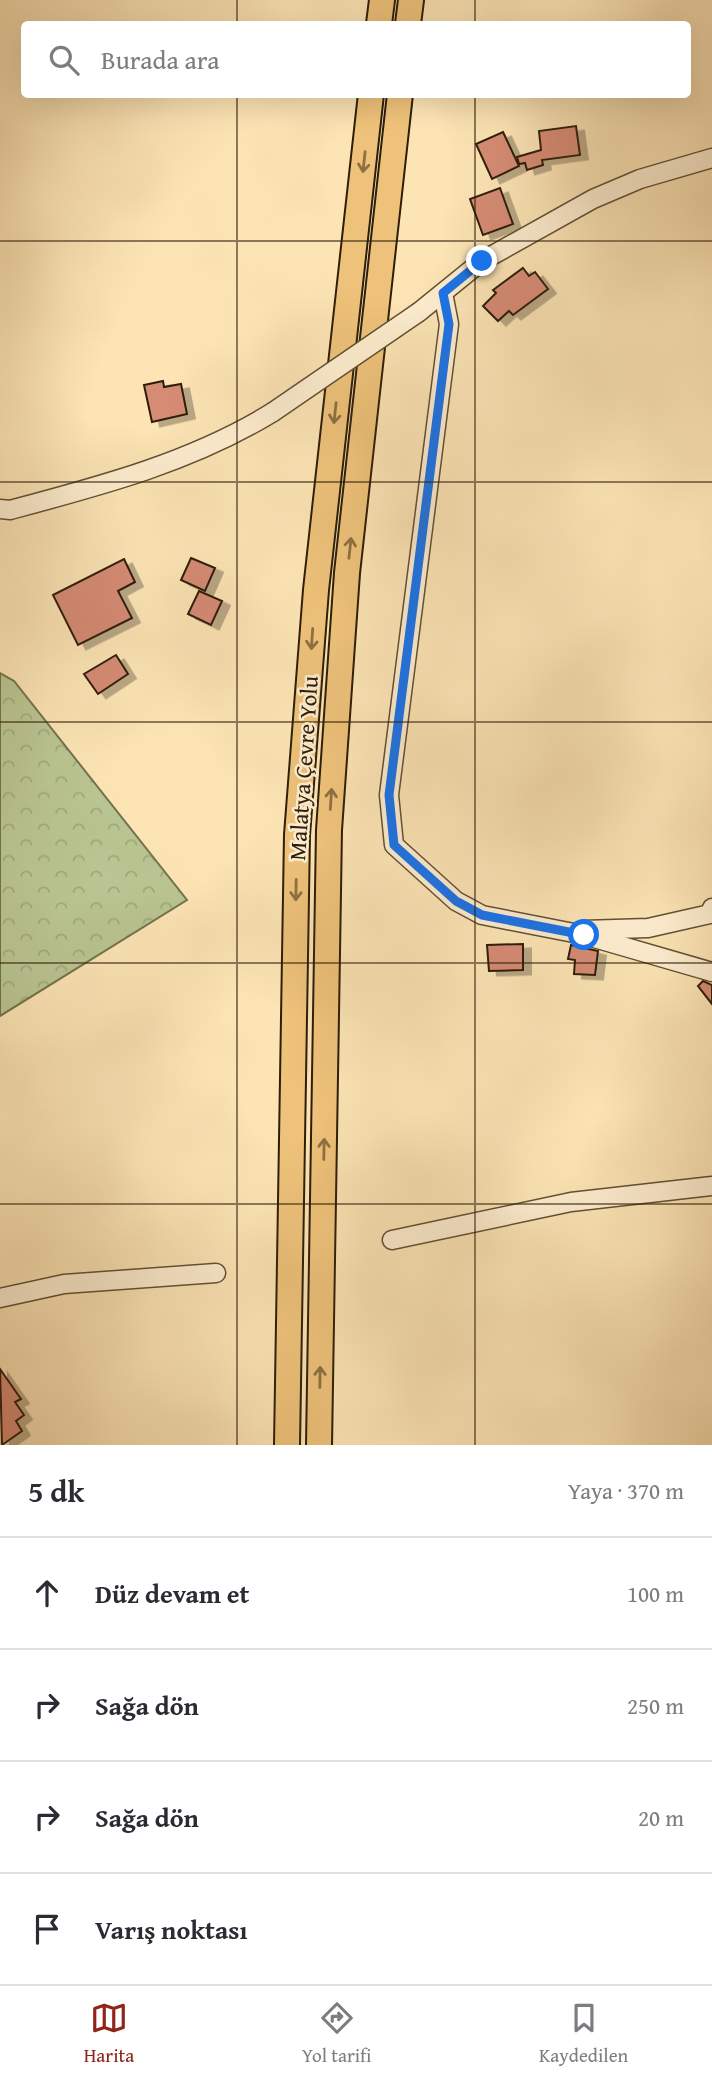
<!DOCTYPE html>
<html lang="tr">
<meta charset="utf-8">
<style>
:root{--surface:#fff;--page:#f7f7f7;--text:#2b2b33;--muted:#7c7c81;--line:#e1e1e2;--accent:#8f2418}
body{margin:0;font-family:"Gentium Book Plus",serif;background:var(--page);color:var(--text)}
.stop{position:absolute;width:21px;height:21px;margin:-16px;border:5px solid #1a73e8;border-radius:50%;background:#fff}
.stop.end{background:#1a73e8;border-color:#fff;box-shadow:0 2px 7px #0008}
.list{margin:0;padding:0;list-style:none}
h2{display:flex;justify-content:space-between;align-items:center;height:91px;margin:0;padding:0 28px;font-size:30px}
h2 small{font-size:23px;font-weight:400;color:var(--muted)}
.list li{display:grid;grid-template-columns:46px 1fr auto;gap:21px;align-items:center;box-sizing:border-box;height:112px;padding:0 28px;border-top:2px solid var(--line)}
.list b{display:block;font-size:26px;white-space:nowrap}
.list em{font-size:23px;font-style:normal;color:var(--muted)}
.icon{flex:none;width:38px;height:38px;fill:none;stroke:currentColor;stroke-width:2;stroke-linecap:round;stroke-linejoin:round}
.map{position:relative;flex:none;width:712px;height:1445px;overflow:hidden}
.search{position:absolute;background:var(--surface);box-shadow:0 7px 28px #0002;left:21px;right:21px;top:21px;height:77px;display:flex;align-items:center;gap:18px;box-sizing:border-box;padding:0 24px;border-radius:7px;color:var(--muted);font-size:26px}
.sheet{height:539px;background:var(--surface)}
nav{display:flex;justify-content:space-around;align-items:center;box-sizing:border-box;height:98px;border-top:2px solid var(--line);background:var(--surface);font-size:19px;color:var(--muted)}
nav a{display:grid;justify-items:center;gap:4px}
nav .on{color:var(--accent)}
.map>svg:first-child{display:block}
.forest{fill:url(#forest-crowns);stroke:#73724d;stroke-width:2}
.building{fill:#d68b75;stroke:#2d1e08;stroke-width:2;filter:url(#shadow)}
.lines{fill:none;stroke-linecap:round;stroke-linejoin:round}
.minor-casing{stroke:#615033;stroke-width:21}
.highway-casing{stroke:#2d1e08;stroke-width:28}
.minor{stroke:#fdedcf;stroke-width:18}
.highway{stroke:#eec27a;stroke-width:24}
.minor-bridge-casing{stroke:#615033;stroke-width:21;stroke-linecap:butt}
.minor-bridge{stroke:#fdedcf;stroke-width:18}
.oneway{stroke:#8e7041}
.route{stroke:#1a73e8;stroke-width:9}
.grid{fill:none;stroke:#2d1e08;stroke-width:2;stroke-opacity:0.55}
.labels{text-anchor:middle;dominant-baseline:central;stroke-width:5;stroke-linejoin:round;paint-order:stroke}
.street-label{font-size:23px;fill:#2d1e08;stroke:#fdedcf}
</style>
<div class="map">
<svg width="712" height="1445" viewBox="0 0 712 1445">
<defs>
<pattern id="forest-crowns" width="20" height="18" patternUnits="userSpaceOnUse" patternTransform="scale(1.75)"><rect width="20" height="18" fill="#b9c592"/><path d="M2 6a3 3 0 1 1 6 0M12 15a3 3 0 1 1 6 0" fill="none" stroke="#9fa97c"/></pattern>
<filter id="shadow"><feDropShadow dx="8" dy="4.5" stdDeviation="0" flood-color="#0004"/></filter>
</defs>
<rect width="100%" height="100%" fill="#fce4b5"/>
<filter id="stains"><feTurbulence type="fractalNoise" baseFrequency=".00286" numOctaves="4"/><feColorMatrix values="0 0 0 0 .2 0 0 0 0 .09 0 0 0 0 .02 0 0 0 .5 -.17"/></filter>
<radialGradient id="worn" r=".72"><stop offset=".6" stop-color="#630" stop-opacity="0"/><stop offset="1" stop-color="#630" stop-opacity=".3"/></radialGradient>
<!-- forest -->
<path class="forest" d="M0 673 14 681 187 900 0 1016Z"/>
<!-- building -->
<g class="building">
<path d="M576 126 580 155 542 160 543 165 527 170 525 163 519 164 517 157 541 150 539 131Z"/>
<path d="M503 132 519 166 492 179 476 144Z"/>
<path d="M500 188 513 224 483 235 470 199Z"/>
<path d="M523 268 529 276 535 272 548 289 513 315 509 311 498 321 483 306 496 293 493 290Z"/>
<path d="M163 381 164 387 181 384 187 414 152 422 144 385Z"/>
<path d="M191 558 215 568 205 591 181 580Z"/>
<path d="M124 559 135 582 118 591 132 618 78 645 53 595Z"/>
<path d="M199 591 222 601 211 625 188 614Z"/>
<path d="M116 655 128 674 98 694 84 674Z"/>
<path d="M523 944V970L489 971 487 945Z"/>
<path d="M571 945 598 951 595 975 574 974 575 960 568 959Z"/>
<path d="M703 981 712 985V1004L698 986Z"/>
<path d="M0 1369 21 1399 15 1402 24 1415 16 1421 22 1431 2 1445Z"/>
</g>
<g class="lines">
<defs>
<g id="minor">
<path d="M443 293 449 324 389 795 394 845 456 901 482 915 584 935 712 972"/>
<path d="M419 312 482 261 593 199 640 179 712 158"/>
<path d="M0 509 10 510C100 486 192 462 273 412"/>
<path d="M583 930 648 928 710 914 712 908"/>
<path d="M392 1240 571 1202 712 1186"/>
<path d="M0 1298 64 1284 216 1273"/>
</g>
<g id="highway">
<path d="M379 24 382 0"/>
<path d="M408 24 411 0"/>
<path d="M287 1445 297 835 316 590 371 94"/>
<path d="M319 1445 329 830 347 573 400 94"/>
</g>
</defs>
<!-- minor casing -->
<use href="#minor" class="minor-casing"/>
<!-- highway casing -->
<use href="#highway" class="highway-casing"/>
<!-- minor -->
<use href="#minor" class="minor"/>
<!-- highway -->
<use href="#highway" class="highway"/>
<defs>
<path id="minor-bridge" d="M273 412 419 312"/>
</defs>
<!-- minor-bridge casing -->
<use href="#minor-bridge" class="minor-bridge-casing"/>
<!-- minor-bridge -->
<use href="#minor-bridge" class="minor-bridge"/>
</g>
<!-- one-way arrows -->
<defs><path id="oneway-shaft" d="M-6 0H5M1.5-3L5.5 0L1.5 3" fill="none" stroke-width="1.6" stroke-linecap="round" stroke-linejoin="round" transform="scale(1.75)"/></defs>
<g class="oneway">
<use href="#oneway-shaft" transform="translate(364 162) rotate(96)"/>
<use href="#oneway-shaft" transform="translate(335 413) rotate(96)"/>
<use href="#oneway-shaft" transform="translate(350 548) rotate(-84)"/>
<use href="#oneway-shaft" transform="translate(312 639) rotate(94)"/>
<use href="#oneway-shaft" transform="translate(331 799) rotate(-86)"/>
<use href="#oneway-shaft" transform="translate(296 890) rotate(91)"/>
<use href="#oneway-shaft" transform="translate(324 1149) rotate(-89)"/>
<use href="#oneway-shaft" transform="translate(320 1377) rotate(-89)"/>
</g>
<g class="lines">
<!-- route -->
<path class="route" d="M482 261 443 293 449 324 389 795 394 845 456 901 482 915 584 935"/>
</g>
<!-- grid -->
<path class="grid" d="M237 0V24M475 0V24M237 94V1445M475 94V1445M0 241H712M0 482H712M0 722H712M0 963H712M0 1204H712"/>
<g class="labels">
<!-- street labels -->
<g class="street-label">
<text transform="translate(303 768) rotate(-86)">Malatya Çevre Yolu</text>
</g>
</g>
<rect width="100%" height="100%" filter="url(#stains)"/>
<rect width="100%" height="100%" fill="url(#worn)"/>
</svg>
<div class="stop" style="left:584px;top:935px"></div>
<div class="stop end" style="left:482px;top:261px"></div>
<div class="search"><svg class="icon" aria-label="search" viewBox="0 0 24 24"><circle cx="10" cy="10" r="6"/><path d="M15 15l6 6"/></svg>Burada ara</div>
</div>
<section class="sheet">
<h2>5 dk<small>Yaya · 370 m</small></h2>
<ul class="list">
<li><svg class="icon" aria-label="ahead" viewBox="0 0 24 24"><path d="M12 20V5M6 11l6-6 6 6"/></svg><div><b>Düz devam et</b></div><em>100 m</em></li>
<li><svg class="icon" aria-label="right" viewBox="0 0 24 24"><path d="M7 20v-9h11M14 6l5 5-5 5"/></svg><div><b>Sağa dön</b></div><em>250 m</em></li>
<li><svg class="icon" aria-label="right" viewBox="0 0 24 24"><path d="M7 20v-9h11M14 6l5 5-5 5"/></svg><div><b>Sağa dön</b></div><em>20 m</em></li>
<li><svg class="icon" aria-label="arrive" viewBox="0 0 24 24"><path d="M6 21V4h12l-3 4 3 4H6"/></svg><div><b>Varış noktası</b></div></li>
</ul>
</section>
<nav>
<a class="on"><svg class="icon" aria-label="map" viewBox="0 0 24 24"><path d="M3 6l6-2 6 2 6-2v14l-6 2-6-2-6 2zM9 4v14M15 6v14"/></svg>Harita</a>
<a><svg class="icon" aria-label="directions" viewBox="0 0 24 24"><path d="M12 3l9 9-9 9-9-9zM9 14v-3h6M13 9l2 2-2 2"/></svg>Yol tarifi</a>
<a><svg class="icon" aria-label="saved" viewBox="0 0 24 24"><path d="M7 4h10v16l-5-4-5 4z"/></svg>Kaydedilen</a>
</nav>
